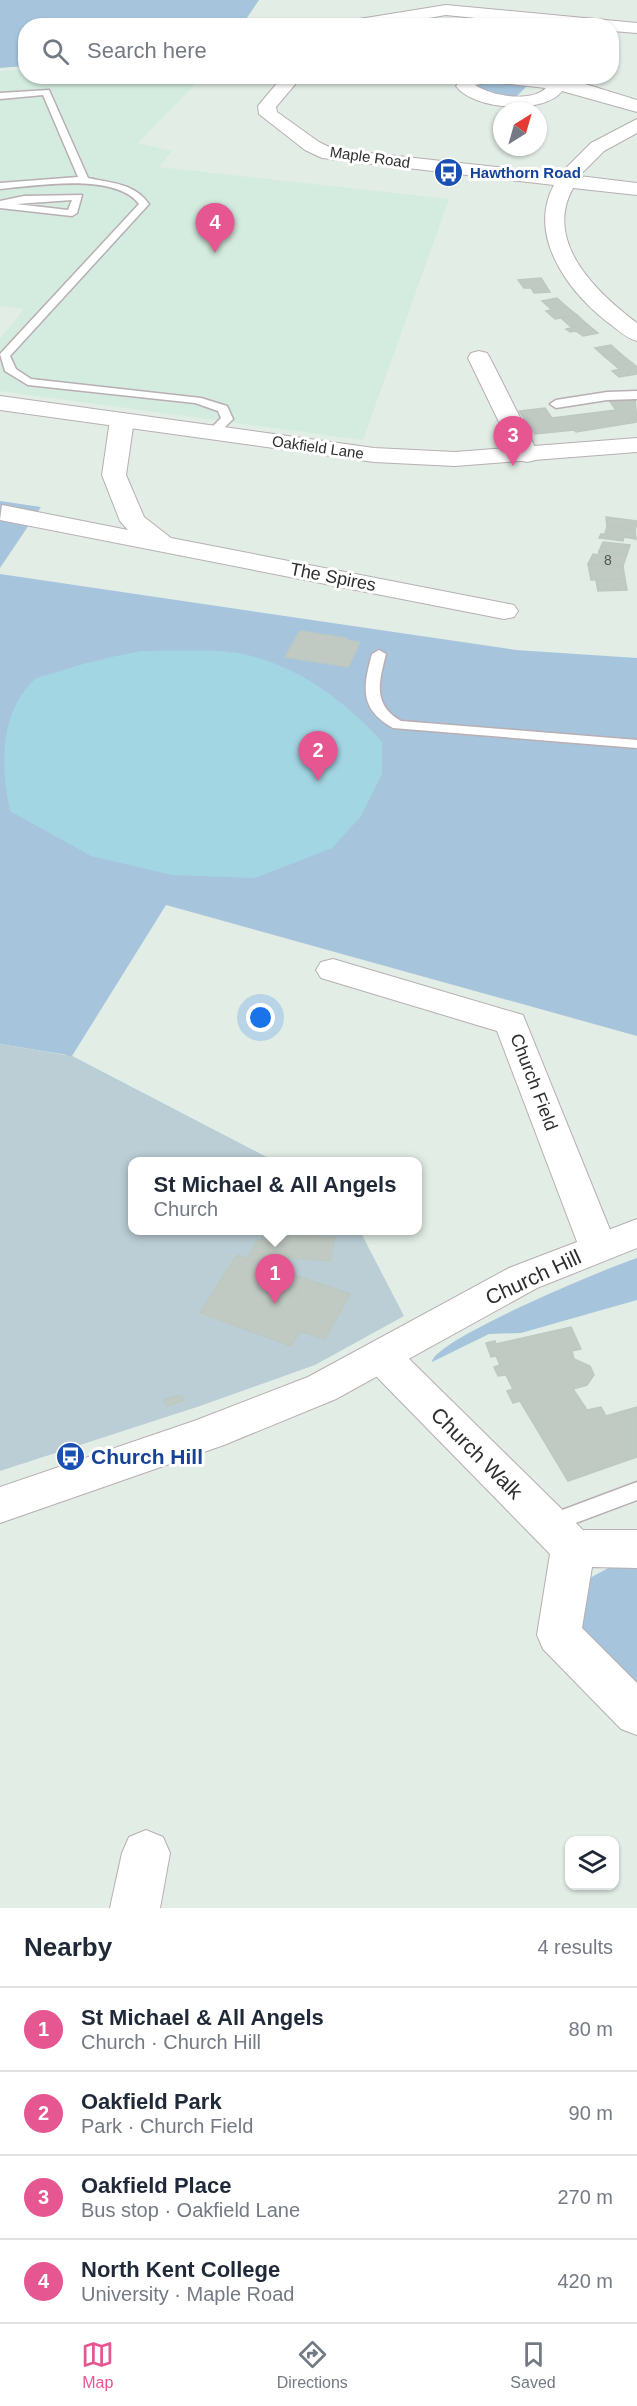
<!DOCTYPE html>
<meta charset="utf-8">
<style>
:root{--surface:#fff;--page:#f6f6f7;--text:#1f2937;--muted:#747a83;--line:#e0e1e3;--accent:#e65691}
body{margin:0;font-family:Helvetica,sans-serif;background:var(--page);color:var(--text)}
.controls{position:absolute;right:18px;bottom:18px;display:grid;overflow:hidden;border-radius:12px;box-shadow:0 2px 4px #0004}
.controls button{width:54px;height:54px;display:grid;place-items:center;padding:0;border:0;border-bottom:2px solid var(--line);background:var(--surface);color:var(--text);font:30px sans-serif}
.compass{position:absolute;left:493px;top:102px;width:54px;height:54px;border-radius:50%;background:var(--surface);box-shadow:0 2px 4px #0004;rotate:37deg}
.you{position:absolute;left:261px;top:1018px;width:21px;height:21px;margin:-15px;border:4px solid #fff;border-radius:50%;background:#1a73e8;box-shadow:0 0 0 9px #1a73e833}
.badge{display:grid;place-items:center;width:39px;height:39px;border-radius:50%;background:var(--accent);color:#fff;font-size:20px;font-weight:700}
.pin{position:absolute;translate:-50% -50px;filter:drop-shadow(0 2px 3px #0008)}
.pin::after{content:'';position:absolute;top:32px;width:21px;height:18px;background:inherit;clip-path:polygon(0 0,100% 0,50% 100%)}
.popup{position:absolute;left:128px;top:1157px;width:294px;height:78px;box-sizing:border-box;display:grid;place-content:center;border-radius:12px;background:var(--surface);filter:drop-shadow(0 2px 4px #0005);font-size:20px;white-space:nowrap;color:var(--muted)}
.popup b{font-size:22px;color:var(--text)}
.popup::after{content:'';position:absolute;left:50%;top:100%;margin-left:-12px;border:12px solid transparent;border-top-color:var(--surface)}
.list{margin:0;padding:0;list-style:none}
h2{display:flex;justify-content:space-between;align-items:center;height:78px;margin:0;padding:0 24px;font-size:26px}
h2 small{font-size:20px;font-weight:400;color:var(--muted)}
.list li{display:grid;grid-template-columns:39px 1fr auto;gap:18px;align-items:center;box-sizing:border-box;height:84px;padding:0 24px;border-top:2px solid var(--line)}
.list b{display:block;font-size:22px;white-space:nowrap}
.list p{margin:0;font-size:20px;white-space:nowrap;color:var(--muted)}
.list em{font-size:20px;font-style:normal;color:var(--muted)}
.icon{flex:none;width:33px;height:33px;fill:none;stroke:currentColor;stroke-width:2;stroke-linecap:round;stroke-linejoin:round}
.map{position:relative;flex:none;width:637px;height:1908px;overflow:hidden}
.search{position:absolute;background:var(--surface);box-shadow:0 2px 4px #0004;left:18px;right:18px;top:18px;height:66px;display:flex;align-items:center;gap:15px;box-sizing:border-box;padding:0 21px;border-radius:24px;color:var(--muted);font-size:22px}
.sheet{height:414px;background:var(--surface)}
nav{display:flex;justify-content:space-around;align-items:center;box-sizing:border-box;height:84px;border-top:2px solid var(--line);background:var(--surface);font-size:16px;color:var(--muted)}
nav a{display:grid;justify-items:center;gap:3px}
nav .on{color:var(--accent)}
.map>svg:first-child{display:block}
.education{fill:#d4ecdf}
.green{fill:#a6c5dd}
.cemetery{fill:#bbced5;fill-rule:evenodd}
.pitch{fill:#a3d6e3}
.building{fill:#c1c9c3;stroke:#bcc9c1;stroke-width:1.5}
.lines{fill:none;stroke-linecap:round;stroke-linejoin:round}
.lane-casing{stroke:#b8aeb3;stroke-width:3}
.street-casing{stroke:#b8aeb3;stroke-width:2}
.secondary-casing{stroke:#b8aeb3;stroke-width:2}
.lane{fill:#fff;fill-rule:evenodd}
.street{fill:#fff;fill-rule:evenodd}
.secondary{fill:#fff;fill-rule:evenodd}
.labels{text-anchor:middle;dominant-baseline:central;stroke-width:6;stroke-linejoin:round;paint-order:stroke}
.far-number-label{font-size:14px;fill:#535553}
.far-street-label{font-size:15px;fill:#2e2e2e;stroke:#fff}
.far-transit-label{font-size:15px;font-weight:bold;fill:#164399;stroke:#fff;text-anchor:start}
.street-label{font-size:18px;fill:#2e2e2e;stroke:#fff}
.near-street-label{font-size:21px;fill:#2e2e2e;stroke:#fff}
.near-transit-label{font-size:21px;font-weight:bold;fill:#164399;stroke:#fff;text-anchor:start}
</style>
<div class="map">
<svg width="637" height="1908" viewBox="0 0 637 1908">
<rect width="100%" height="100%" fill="#e2ede6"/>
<!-- education -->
<path class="education" d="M25 70 26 76 202 77 138 143 172 151 159 167 449 199 363 440 0 391V338L24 309 0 306V71Z"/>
<!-- green -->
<g class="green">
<path d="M0 0H259L242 25 26 26 25 66 0 68Z"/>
<path d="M474 80 531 82 514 99 483 95 469 84Z"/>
<path d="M0 501 41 507 0 568Z"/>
<path d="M0 574 516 650 637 658V1036L166 905 72 1056 274 1161 132 1162 0 1139 67 1055 0 1044Z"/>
<path d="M637 1258V1300L521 1333 489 1334 432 1362C433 1340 609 1267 637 1258Z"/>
<path d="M621 1561 637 1563V1699L571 1632 579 1584Z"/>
</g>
<!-- cemetery -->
<path class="cemetery" d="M0 1044 71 1056 274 1161 132 1162V1230L360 1231 404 1316 315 1365 200 1406 0 1471ZM302 1235 334 1237 330 1261 270 1256 265 1265 349 1294 325 1339 300 1331 291 1345 200 1314 235 1255 247 1259 257 1240Z"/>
<!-- pitch -->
<path class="pitch" d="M143 651C169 651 196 650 221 651 285 656 341 696 382 742V774L361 816 332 848 255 878 172 875 91 856 10 811C0 765 0 714 33 681 38 676 48 675 54 673 84 663 112 656 143 651Z"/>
<!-- building -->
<g class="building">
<path d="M541 278 550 292 534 293 531 288H524L518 280Z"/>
<path d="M557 298 567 307 552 310 542 301Z"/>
<path d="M567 307 577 315 555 319 546 311Z"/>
<path d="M577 315 587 324 571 327 561 318Z"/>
<path d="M587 324 598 333 583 336 576 331 570 332 566 329Z"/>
<path d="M611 345 621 354 605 357 595 348Z"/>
<path d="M621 354 632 363 617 367 605 357Z"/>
<path d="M632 363 637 367V374L619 377 612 371 620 369 617 367Z"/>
<path d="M635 397 637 422 576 432 574 430 535 434 519 411 545 408 552 418 616 410 609 400Z"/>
<path d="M606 517 637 521V524L635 530 607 526Z"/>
<path d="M607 526 635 530 636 539 624 537 623 541 599 538 601 534H605Z"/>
<path d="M603 542 630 545 627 554 599 551Z"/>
<path d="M599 551 627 554 623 566 588 564 593 554 598 555Z"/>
<path d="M588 564 623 566 625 579 591 580Z"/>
<path d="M625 579 627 590 598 591 596 580Z"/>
<path d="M300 631 347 638 346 640 360 642 348 667 285 657Z"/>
<path d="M302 1235 335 1237 330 1261 270 1256 265 1265 247 1259 257 1240Z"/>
<path d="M236 1255 350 1294 325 1339 300 1331 291 1346 200 1313Z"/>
<path d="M571 1327 581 1349 572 1351 574 1359 590 1366 594 1375 587 1385 573 1389 587 1410 601 1407 606 1416 637 1407V1457L568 1481 520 1401 513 1403 507 1391 513 1389 506 1375 498 1376 494 1367 500 1365 496 1356 491 1357 486 1343 495 1341 496 1344Z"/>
<path d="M181 1395 184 1400 167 1406 164 1400Z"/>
</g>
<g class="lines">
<defs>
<g id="lane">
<path d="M49 90 88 178C111 183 134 183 149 204L10 356 16 369 31 379 201 398 227 406 233 419 216 436 206 433 221 418 218 411 195 403 28 385 5 371 0 354 139 204C115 172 35 186 0 189V183L78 177 43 95 0 99V93Z"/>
<path d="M82 195 77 213 72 216 0 208V201L24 196ZM72 200 68 210 16 204Z"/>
<path d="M637 391V399L607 400 556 408 550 404 556 400 607 392Z"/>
<path d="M379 650 386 654C379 682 372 704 401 721L637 740V748L393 728C359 709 363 687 372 654Z"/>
<path d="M637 1482V1500L549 1533 541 1530 538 1524 541 1518Z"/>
</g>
<g id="street">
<path d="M446 5 637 23V33L612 31V26H556L446 15 382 26H339L347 21Z"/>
<path d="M283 76H302L276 107 277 112 319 142 333 149 560 174 591 143 637 119V133L604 151 579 176 637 183V195L573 188C543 242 597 293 637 323V341C625 338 616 328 606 321 567 290 527 235 554 185L322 158 305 150 259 114 258 106Z"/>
<path d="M465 76H545L585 84 637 100V112L562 91C544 115 473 110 456 86ZM491 82 546 88C531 103 491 96 475 85Z"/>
<path d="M479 351 487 353 490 358 539 455 536 460 527 462 518 460 515 455 468 358 471 353Z"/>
<path d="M122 413 130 415 134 420 126 475 144 517 171 538 504 603 514 605 518 611 514 617 504 619 0 520 2 505 128 530 120 521 102 475 110 420 114 415Z"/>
<path d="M333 959 523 1015 617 1247 611 1257 598 1261 585 1257 579 1247 497 1031 321 978 316 970 321 962Z"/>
<path d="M382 1341 396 1346 583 1530H637V1568L592 1567 582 1628 637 1683V1735L621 1729 543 1649 537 1635 550 1554 368 1368 362 1357 368 1346Z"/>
<path d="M146 1830 163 1837 170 1853 160 1908H110L122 1853 129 1837Z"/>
</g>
<g id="secondary">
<path d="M0 396 374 448 455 452 637 438V452L455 466 374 462 0 410Z"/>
<path d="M637 1219V1248L537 1288 336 1399 224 1445 0 1523V1487L194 1421 308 1377 509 1268Z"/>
</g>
</defs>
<!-- lane casing -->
<use href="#lane" class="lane-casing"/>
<!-- street casing -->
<use href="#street" class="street-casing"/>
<!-- secondary casing -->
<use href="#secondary" class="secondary-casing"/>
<!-- lane -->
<use href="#lane" class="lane"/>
<!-- street -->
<use href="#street" class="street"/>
<!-- secondary -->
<use href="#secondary" class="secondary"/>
</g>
<!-- icons -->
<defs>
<symbol id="bus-disc" viewBox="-11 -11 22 22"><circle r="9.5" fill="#1a4fb4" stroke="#fff"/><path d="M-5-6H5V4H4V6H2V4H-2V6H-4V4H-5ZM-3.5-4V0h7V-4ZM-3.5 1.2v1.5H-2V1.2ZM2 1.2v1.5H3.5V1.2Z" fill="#fff"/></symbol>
</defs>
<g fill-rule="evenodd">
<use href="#bus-disc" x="432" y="156" width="33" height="33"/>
<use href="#bus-disc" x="54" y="1440" width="33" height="33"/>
</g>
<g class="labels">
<!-- far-number labels -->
<g class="far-number-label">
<text x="608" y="560">8</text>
</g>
<!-- far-street labels -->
<g class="far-street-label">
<text transform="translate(370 157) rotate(8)">Maple Road</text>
<text transform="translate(318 447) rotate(8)">Oakfield Lane</text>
</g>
<!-- far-transit labels -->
<g class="far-transit-label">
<text x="470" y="172">Hawthorn Road</text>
</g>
<!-- street labels -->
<g class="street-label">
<text transform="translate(333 577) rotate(11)">The Spires</text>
<text transform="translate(534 1082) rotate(69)">Church Field</text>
</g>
<!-- near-street labels -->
<g class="near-street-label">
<text transform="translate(533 1277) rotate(-25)">Church Hill</text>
<text transform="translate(477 1453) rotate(45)">Church Walk</text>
</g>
<!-- near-transit labels -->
<g class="near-transit-label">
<text x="91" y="1456">Church Hill</text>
</g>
</g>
</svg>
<div class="controls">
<button><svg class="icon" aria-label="layers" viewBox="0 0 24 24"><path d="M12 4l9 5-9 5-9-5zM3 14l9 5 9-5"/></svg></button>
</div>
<svg class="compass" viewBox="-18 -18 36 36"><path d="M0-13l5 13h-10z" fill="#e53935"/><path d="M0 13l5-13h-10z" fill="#747a83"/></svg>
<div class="you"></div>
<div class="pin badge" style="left:275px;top:1304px">1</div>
<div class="popup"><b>St Michael &amp; All Angels</b>Church</div>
<div class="pin badge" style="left:318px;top:781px">2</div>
<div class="pin badge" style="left:513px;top:466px">3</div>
<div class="pin badge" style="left:215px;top:253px">4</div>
<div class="search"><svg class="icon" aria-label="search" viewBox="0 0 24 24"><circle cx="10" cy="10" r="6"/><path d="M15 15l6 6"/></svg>Search here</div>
</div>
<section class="sheet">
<h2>Nearby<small>4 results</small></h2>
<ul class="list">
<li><span class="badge">1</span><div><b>St Michael &amp; All Angels</b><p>Church · Church Hill</p></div><em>80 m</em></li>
<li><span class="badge">2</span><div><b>Oakfield Park</b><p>Park · Church Field</p></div><em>90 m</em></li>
<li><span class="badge">3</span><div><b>Oakfield Place</b><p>Bus stop · Oakfield Lane</p></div><em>270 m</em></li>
<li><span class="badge">4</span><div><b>North Kent College</b><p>University · Maple Road</p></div><em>420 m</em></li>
</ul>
</section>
<nav>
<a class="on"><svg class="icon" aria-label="map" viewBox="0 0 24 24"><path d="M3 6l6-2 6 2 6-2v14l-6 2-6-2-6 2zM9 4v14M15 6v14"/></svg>Map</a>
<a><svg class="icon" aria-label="directions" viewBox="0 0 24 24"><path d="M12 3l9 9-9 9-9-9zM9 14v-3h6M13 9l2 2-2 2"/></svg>Directions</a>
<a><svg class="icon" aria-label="saved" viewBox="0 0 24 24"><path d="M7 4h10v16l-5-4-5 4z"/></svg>Saved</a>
</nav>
